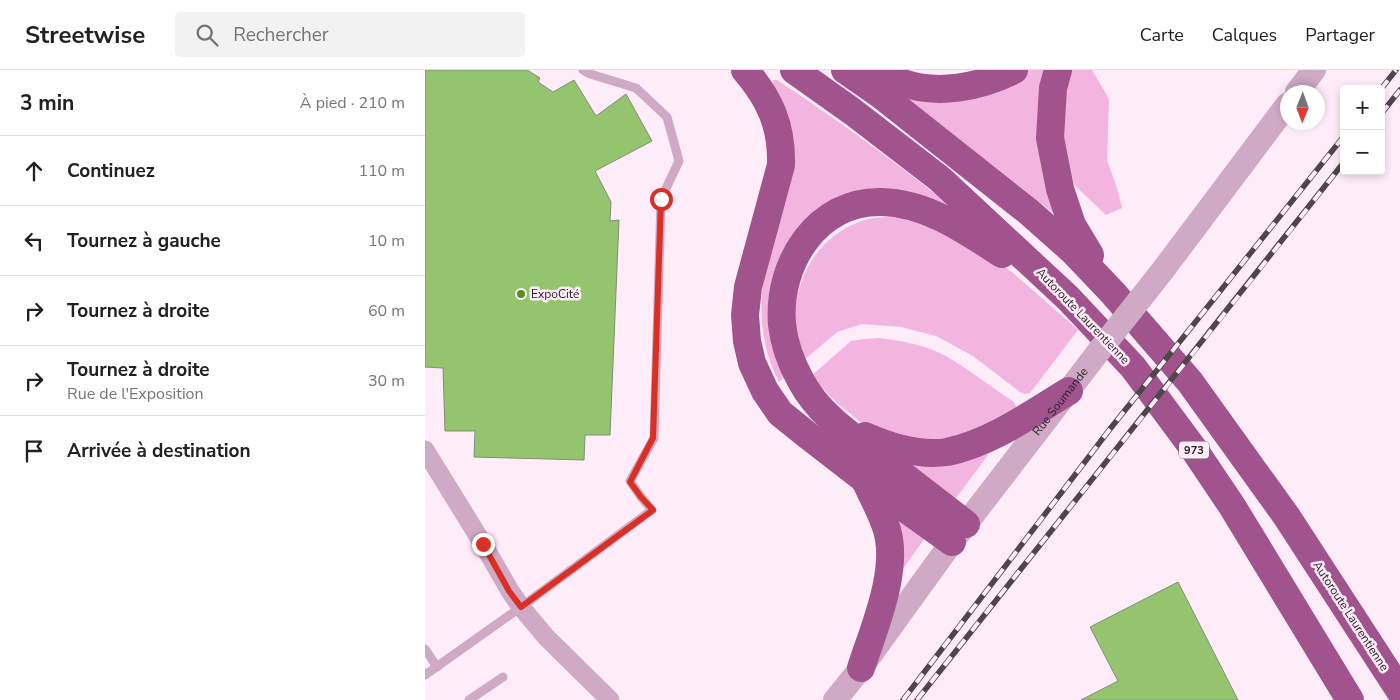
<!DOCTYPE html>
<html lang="fr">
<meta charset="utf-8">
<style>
:root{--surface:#fff;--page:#f2f2f2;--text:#202124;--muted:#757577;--line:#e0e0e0}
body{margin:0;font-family:"Nunito Sans",sans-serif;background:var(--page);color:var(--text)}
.controls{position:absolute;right:15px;top:15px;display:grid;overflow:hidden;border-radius:5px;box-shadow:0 2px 8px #0003}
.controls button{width:45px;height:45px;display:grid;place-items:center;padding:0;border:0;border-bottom:1px solid var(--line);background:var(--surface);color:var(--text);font:25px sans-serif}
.compass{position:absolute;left:855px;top:15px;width:45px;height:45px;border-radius:50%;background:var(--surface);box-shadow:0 2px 8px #0003;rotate:181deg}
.stop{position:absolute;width:15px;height:15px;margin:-11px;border:4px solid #d93025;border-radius:50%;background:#fff}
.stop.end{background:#d93025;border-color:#fff;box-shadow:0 1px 5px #0008}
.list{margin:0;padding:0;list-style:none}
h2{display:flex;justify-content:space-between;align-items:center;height:65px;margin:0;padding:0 20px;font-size:21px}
h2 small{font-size:16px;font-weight:400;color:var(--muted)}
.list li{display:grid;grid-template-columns:32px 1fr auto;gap:15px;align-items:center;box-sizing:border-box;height:70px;padding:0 20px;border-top:1px solid var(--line)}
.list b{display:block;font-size:19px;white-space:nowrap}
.list p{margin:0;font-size:16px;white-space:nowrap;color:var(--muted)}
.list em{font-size:16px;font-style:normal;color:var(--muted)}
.icon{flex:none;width:28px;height:28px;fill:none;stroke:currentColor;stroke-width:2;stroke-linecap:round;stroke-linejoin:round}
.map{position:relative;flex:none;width:975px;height:630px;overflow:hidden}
header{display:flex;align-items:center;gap:30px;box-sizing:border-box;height:70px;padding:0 25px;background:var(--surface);border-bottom:1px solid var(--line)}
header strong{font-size:24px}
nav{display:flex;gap:28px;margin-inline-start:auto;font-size:18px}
.search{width:350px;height:45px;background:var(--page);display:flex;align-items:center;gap:12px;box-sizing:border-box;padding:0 18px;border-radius:5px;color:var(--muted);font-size:19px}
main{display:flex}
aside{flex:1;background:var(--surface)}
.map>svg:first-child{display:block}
.green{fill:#f1b5df}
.building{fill:#94c56e;stroke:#828d7a}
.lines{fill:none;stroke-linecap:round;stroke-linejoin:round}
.service{stroke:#d0a9c4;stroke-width:9}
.minor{stroke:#d0a9c4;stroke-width:19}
.tertiary{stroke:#d0a9c4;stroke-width:24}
.motorway{stroke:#a1538d;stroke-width:28}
.rail-casing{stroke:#4f464c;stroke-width:5.5}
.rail{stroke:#ffecf9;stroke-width:4;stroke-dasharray:11;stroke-linecap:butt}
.tertiary-bridge{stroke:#d0a9c4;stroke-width:24}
.route{stroke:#d93025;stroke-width:6}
.poi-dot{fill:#598e27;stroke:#ffecf9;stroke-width:2}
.labels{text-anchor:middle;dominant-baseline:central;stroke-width:5;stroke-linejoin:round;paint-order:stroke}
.shield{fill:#ffecf9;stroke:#6b6067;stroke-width:1}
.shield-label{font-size:11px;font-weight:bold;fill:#2c2429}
.poi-label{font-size:12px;fill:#2c2429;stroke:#ffecf9;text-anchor:start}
.street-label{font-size:12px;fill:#2c2429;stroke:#ffecf9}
</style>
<header>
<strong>Streetwise</strong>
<div class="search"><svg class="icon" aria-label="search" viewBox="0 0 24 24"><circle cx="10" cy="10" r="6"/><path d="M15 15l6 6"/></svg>Rechercher</div>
<nav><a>Carte</a><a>Calques</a><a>Partager</a></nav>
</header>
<main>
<aside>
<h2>3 min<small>À pied · 210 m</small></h2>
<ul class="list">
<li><svg class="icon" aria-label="ahead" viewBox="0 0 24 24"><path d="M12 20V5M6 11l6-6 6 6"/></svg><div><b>Continuez</b></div><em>110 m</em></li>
<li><svg class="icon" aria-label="left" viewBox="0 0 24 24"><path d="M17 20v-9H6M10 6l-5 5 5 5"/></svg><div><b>Tournez à gauche</b></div><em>10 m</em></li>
<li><svg class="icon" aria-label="right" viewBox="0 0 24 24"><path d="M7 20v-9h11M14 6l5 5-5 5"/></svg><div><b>Tournez à droite</b></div><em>60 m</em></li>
<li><svg class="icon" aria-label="right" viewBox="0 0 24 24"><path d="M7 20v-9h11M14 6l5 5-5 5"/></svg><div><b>Tournez à droite</b><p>Rue de l'Exposition</p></div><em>30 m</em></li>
<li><svg class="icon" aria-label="arrive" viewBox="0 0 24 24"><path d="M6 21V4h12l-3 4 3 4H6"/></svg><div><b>Arrivée à destination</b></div></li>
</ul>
</aside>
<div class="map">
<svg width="975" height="630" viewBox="0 0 975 630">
<rect width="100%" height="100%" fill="#ffecf9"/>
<!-- green -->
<g class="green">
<path d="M604 0H628L632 139 627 142 471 20 595 7Z"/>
<path d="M643 0H667L684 29 682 90 692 118 697 138 681 145 644 110 634 34Z"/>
<path d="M348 10H352C422 56 486 104 551 156L506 133 376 160 360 307 354 312C336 277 333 240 340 202Z"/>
<path d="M471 147 495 150 550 176 587 202 653 260 605 323 600 324 595 322 548 286 511 266 476 257 437 254 412 262 379 290C376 281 371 270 370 261 366 209 395 159 448 148 455 147 463 147 471 147Z"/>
<path d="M454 268C477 271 501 275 521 286 545 300 566 317 589 332L593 340 569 356 511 372 456 364 433 350 412 333 386 306 426 271 439 269Z"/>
<path d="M560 382 563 385 531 428 527 430 469 386Z"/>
<path d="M470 441 500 468 474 504Z"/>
</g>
<!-- building -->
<g class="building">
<path d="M0 0H102L115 8 113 12 128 22 149 10 171 46 201 24 227 71 170 101 186 132 185 151 194 150 185 365H160L159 390 49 387 50 361H20L18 298 0 297Z"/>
<path d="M753 512 813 630H656L693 611 665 557Z"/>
</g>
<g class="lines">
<!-- service -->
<g class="service">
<path d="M0 579 12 597"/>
<path d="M0 605 96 537 227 440 216 427 205 411 229 368 236 129 254 91 242 47 211 18 165 4 158 0"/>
<path d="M44 630 78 607"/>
</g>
<!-- minor -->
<path class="minor" d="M0 380 58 474 85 521 96 537 121 567 185 630"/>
<!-- tertiary -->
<g class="tertiary">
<path d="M872 22 889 0"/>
<path d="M738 200 862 35"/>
<path id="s1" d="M410 630 436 598 527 472 674 281"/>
</g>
<!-- motorway -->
<g class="motorway">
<path d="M320 0C345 29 357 56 356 95L323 217 320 245 322 271 327 293 340 321 355 343 381 364 439 409 527 472"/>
<path d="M369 0 428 42 515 109 643 228 708 297 768 378 807 436 925 630"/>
<path d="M420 0 456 25 604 142 649 182 688 223 765 312 862 447 975 621"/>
<path d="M450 0C458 4 467 9 475 12 512 26 555 17 589 0"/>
<path d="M633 0 628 18 625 68 635 119 647 155 665 185"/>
<path d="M440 366C465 377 495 386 522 382 566 373 606 344 644 321"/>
<path d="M541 454C513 432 485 411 457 389 427 366 394 345 376 311 366 293 359 274 357 254 352 194 392 130 457 132 502 133 541 161 577 184"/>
<path d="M436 598C449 558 474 501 462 460 457 443 447 426 440 410"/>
</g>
<defs>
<g id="rail">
<path d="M956 19 971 0"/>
<path d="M956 44 975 20"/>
<path d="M478 630 685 359 919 66"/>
<path d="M492 630C634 450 778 272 919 92"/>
</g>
</defs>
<!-- rail casing -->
<use href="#rail" class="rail-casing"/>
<!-- rail -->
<use href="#rail" class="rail"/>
<!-- tertiary-bridge -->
<path class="tertiary-bridge" d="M674 281 738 200"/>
</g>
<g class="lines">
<!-- route -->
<path class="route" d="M58 474 84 521 96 537 228 440 216 427 205 412 228 368 236 129"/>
</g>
<!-- markers -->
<circle class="poi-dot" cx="96" cy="224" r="5"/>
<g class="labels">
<!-- shield labels -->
<rect class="shield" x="754" y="371.5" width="30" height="17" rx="4"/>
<g class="shield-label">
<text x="769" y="380">973</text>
</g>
<!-- poi labels -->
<g class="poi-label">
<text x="106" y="224">ExpoCité</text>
</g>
<!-- street labels -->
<g class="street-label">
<text transform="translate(658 246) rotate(46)">Autoroute Laurentienne</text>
<text stroke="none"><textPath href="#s1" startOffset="374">Rue Soumande</textPath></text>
<text transform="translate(926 546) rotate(57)">Autoroute Laurentienne</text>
</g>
</g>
</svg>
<div class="controls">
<button>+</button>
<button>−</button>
</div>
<svg class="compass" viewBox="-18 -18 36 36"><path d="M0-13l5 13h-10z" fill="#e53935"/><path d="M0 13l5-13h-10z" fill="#757577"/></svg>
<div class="stop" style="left:236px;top:129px"></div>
<div class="stop end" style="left:58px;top:474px"></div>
</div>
</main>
